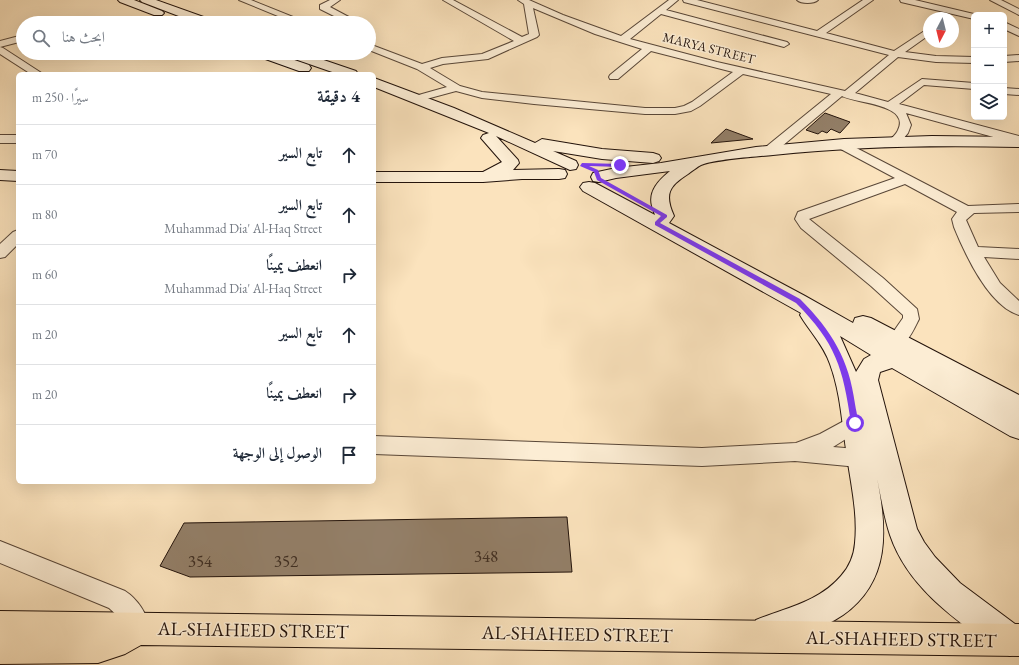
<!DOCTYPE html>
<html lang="ar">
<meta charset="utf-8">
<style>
:root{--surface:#fff;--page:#f6f6f7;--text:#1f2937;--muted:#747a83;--line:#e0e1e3}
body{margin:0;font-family:"EB Garamond",Amiri,serif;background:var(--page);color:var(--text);direction:rtl}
.controls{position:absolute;right:12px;top:12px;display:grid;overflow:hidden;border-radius:6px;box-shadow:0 4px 16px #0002}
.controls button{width:36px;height:36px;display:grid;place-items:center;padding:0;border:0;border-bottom:1px solid var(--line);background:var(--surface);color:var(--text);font:20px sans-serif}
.compass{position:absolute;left:923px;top:12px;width:36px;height:36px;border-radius:50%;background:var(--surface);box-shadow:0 4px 16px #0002;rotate:187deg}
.stop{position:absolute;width:12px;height:12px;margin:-9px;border:3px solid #7c3aed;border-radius:50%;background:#fff}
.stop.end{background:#7c3aed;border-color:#fff;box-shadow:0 1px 4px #0008}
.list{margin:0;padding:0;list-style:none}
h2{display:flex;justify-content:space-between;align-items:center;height:52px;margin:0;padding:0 16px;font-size:17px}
h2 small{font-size:13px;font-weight:400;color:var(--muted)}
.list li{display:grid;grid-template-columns:26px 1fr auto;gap:12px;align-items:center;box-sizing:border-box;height:60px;padding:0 16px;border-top:1px solid var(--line)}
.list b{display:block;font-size:15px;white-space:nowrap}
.list p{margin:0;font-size:13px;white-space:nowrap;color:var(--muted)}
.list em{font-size:13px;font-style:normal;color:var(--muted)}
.icon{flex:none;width:22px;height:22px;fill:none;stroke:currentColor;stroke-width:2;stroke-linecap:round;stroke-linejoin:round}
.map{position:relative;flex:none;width:1019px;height:665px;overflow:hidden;direction:ltr}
.search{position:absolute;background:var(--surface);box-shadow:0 4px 16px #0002;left:16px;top:16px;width:360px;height:44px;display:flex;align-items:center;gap:10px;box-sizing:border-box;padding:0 14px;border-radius:22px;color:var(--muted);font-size:15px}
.panel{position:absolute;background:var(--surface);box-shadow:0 4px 16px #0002;left:16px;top:72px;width:360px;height:412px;border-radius:6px;direction:rtl}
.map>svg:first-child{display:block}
.building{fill:#937f68;stroke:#23130b}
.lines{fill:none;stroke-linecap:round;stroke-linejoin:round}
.street-casing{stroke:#594738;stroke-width:2}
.secondary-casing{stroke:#23130b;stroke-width:2}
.highway-casing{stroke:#23130b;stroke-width:2}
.street{fill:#fcedd4;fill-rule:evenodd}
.secondary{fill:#fcedd4;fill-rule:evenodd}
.highway{fill:#fbe3bd;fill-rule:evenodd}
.route{fill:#7c3aed}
.labels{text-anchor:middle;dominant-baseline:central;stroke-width:3;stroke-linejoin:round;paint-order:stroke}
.far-street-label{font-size:13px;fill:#23130b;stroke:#fcedd4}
.near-number-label{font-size:17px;fill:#3f2e22}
.near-street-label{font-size:19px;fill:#23130b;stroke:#fcedd4}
</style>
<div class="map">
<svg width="1019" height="665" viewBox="0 0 1019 665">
<rect width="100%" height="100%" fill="#fbe3bd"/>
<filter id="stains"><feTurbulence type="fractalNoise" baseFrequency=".005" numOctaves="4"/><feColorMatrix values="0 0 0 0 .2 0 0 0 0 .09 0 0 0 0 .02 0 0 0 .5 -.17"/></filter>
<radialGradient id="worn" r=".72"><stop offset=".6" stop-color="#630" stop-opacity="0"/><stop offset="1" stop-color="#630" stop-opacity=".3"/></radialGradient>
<!-- building -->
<g class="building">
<path d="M825 113 850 122 840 133 831 129 827 133 822 131 818 134 806 130Z"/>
<path d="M726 129 753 139 711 143Z"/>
<path d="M567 517 572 572 190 577 160 566 184 523Z"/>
</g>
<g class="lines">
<defs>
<g id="street">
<path d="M239 0H251L308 23H295Z"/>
<path d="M330 0H340L330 7 360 23H348L320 9V5Z"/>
<path d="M443 0H453L522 37 529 34 524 4 518 0H529L563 15 621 36 669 0H678L666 10 787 42 789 44 784 47 661 14 630 39 717 62 845 91 889 55 684 2 683 0H697L817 31 863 0H873L826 33 894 51 929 28V35L905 52 936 56 974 57V63L936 62 898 57 855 93 888 102 922 79 974 83V89L924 85 899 104 1019 136V144L906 113 911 125 908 133 898 145H890L888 142C891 138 896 135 898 130 911 104 854 103 842 96L775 152H767L765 149 767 146 831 94 743 74 700 106 691 111 675 114H645L534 104 482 98 456 91 419 101 415 100 413 98 415 96 447 87 417 69 369 50V44L422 64 442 58 482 54 514 41ZM533 8 595 34 642 49 610 75 609 77 610 79H618L651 51 733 72 692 102 684 106 675 108H645L482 92 460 86 430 68 443 64 488 59 537 37 539 35Z"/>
<path d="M797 0H818C814 4 801 4 797 0Z"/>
<path d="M900 0H915L978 15H974V19L901 2Z"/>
<path d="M990 0H1001L1019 9V15Z"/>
<path d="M1004 22 1019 29V36L1004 29Z"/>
<path d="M23 35V41L0 47V41Z"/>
<path d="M0 47 3 48 43 74H31L0 54Z"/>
<path d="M1019 55V61L1004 62V56Z"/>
<path d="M1004 88 1019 89V95L1004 94Z"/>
<rect x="0" y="135" width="18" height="8"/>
<path d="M841 140 968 206 1019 204V212L974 213 966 220 978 247 1019 249V259L984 257 1000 283 1019 301V315C989 306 965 254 954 227L952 219 957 212 905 184 809 219 883 278 917 309 919 319C913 331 905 351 890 346L887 341 903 318V315L871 286 801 228 795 219 798 212 895 178 837 147 835 144Z"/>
<path d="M18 230V244L5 257 0 258V244L13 232Z"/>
<path d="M855 415 862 417 865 423 862 429 833 447 869 450 876 453 879 459 876 465 869 468 795 461 702 466 374 454V436L702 448 796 443 820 434Z"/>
<path d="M0 541 125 591C136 598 149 614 148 629 148 631 146 635 145 638L136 641 127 638 122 620 109 608 0 563Z"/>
</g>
<g id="secondary">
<path d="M118 0H134L162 11 164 13 162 15H154L120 2Z"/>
<path d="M140 0H156L212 20 214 23H197L142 2Z"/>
<path d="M256 53H274L309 65 311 68 309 71H299L257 56Z"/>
<path d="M285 53H303L356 71 358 74H338L286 56Z"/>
<path d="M374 78 454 108 535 143 542 139 602 149 653 153 659 155 661 158 659 161 653 163 602 159 553 151 576 161 578 165 576 169 570 170 496 136 518 160 519 163 513 170 559 169 565 170 567 174 565 178 559 179H522L483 182H374V172H483L502 162 481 138 483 135 489 133 374 87Z"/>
<path d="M932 136 1019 137V147C937 145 855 146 773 155 754 157 717 159 701 165 697 167 692 171 688 174 669 186 664 194 674 216L669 223 805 296 853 323 855 318 863 316 871 318 1019 395V439L1010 436 892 368 880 372 878 380 917 529 924 542 935 557 960 583 1019 627V652L1010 656 999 651C956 620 908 588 890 535 884 517 881 497 877 478 887 529 891 581 843 615 821 630 792 638 767 647L756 642 751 631 756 620C785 608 819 602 841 576 849 567 854 556 855 543 858 514 851 485 847 456 842 425 841 394 830 364 823 344 810 332 800 315L801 313 583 191 580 187 583 183 589 182 595 183 655 215C654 212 653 209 652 206 648 191 659 180 670 171L616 178 599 182 593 181 591 177 593 173 616 168 661 163 756 147 844 139ZM840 336 871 355 864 359 856 372Z"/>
<path d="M0 170 18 171V181L0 180Z"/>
</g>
<path id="highway" d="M0 611 1019 624V656L141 645 125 654 98 663 0 664Z"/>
</defs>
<!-- street casing -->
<use href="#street" class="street-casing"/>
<!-- secondary casing -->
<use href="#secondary" class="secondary-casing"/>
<!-- highway casing -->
<use href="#highway" class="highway-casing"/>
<!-- street -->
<use href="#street" class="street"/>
<!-- secondary -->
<use href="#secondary" class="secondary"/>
<!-- highway -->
<use href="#highway" class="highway"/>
</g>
<!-- route -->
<path class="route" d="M582 163 622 164 620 167 589 166 598 170 601 178 667 215V217L660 223 800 299C832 331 849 359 855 404 856 411 859 420 857 426L855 427 851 423C843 368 836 343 796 303L655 225V222L661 216 597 180 594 172 580 166Z"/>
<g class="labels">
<!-- far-street labels -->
<g class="far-street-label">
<text transform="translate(709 48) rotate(14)">MARYA STREET</text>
</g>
<!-- near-number labels -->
<g class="near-number-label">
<text x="486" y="556">348</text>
<text x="200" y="561">354</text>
<text x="286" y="561">352</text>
</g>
<!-- near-street labels -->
<g class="near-street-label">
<text transform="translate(253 630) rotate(1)">AL-SHAHEED STREET</text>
<text transform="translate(577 634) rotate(1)">AL-SHAHEED STREET</text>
<text transform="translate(901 639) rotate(1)">AL-SHAHEED STREET</text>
</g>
</g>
<rect width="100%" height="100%" filter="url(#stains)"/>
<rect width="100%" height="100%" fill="url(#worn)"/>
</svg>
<div class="controls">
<button>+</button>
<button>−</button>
<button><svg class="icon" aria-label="layers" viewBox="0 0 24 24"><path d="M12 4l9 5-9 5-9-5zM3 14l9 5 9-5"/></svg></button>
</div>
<svg class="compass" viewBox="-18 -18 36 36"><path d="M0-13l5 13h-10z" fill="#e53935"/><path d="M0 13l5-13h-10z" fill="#747a83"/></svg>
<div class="stop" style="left:855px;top:423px"></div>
<div class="stop end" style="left:620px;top:165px"></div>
<div class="search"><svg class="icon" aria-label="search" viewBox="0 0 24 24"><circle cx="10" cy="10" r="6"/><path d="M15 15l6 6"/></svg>ابحث هنا</div>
<section class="panel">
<h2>4 دقيقة<small>سيرًا · 250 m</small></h2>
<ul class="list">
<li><svg class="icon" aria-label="ahead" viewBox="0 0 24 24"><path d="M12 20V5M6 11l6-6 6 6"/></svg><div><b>تابع السير</b></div><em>70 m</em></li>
<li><svg class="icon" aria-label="ahead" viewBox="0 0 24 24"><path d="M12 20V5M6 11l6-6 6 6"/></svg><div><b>تابع السير</b><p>Muhammad Dia' Al-Haq Street</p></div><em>80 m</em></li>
<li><svg class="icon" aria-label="right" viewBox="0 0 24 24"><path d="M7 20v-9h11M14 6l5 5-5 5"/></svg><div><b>انعطف يمينًا</b><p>Muhammad Dia' Al-Haq Street</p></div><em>60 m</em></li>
<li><svg class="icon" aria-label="ahead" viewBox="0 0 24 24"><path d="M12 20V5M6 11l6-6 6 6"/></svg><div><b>تابع السير</b></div><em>20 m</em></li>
<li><svg class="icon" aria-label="right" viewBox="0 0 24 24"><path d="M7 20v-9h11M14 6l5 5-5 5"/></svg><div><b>انعطف يمينًا</b></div><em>20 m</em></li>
<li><svg class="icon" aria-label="arrive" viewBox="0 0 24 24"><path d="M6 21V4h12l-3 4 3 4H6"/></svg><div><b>الوصول إلى الوجهة</b></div></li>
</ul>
</section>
</div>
